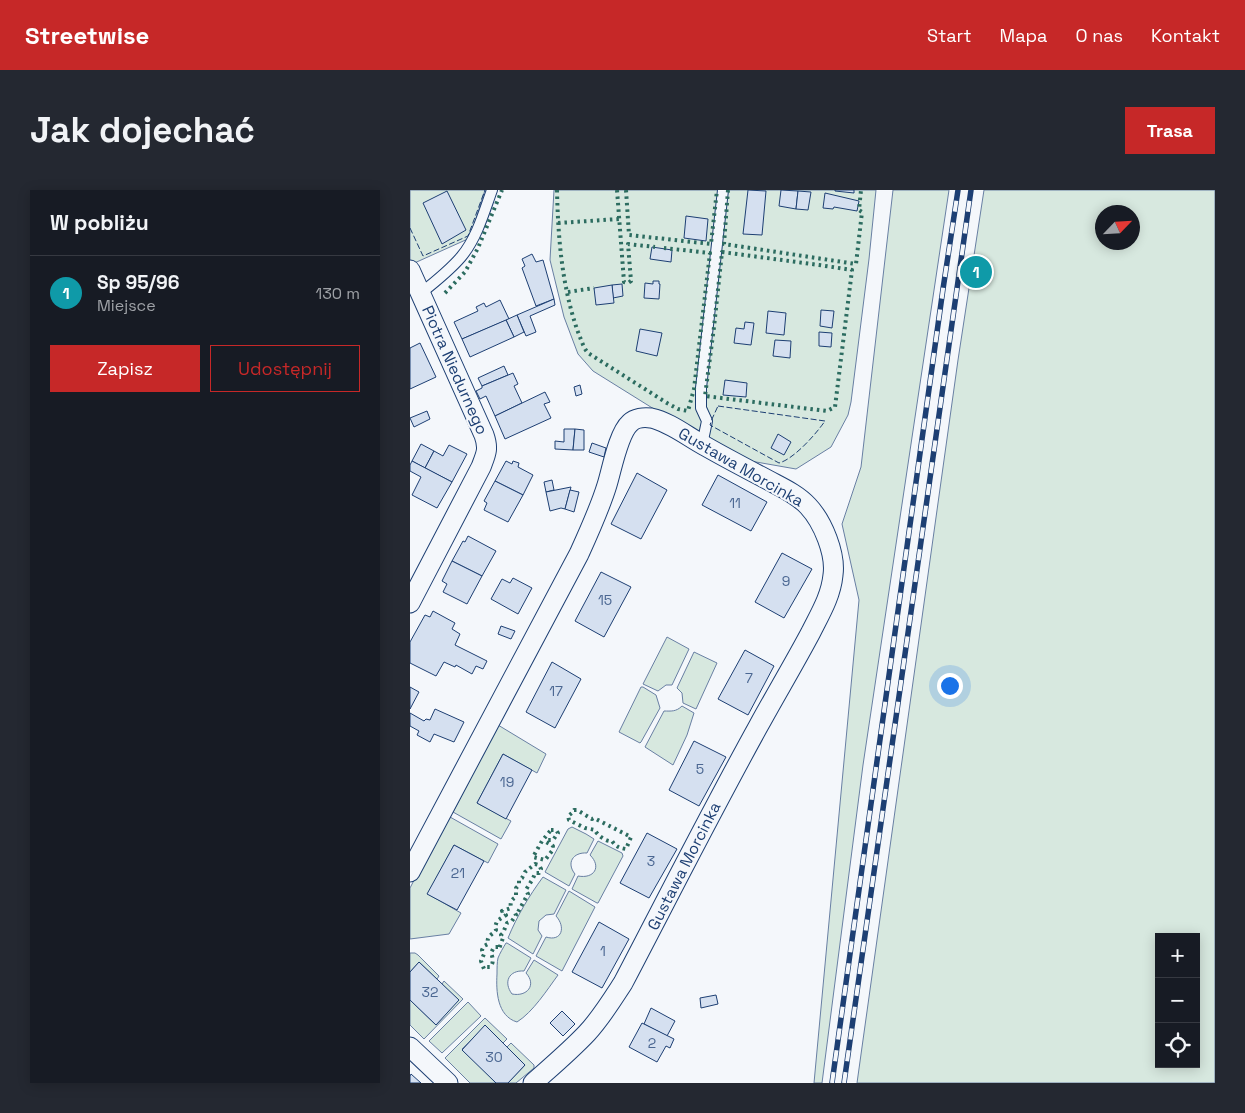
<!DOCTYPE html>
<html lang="pl">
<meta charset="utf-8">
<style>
:root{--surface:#171b24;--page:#242831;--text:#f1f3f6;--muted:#9ea1a6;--line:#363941;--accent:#c62828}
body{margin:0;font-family:"Space Grotesk",sans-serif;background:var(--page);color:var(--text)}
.controls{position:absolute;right:15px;bottom:15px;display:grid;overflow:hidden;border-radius:0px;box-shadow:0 2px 12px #0003}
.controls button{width:45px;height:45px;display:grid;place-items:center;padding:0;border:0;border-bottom:1px solid var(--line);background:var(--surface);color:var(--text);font:25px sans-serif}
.compass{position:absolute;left:685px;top:15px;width:45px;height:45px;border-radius:50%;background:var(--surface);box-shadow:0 2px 12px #0003;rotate:65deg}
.you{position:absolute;left:539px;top:495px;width:18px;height:18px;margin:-12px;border:4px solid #fff;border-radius:50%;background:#1a73e8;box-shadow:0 0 0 8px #1a73e833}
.badge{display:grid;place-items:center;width:32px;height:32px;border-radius:50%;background:var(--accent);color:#fff;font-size:16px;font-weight:700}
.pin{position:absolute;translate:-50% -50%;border:2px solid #fff;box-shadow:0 1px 5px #0006}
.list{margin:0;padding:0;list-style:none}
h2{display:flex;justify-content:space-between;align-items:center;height:65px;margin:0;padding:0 20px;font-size:21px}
h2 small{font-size:16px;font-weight:400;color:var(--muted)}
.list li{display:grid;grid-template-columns:32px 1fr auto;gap:15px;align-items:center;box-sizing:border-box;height:75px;padding:0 20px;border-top:1px solid var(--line)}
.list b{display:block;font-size:19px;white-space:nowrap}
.list p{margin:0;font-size:16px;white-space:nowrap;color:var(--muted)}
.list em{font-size:16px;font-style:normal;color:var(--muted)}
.actions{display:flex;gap:10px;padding:15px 20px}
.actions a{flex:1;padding:11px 0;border:1px solid var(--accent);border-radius:0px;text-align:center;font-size:18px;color:var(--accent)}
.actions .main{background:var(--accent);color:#fff}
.icon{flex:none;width:28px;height:28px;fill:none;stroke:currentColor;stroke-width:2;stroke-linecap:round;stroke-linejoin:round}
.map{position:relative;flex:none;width:805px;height:893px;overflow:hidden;border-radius:0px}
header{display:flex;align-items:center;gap:30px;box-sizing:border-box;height:70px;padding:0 25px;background:var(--accent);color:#fff}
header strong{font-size:24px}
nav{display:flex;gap:28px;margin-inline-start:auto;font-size:18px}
.intro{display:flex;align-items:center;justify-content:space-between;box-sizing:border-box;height:120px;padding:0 30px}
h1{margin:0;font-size:35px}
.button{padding:12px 22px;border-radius:0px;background:var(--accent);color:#fff;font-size:18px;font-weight:700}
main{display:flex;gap:30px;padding:0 30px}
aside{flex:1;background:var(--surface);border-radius:0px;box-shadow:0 2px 12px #0003}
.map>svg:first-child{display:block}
.green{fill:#d7e8df;stroke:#687fa3;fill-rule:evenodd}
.building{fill:#d5e0f0;stroke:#1d3f73}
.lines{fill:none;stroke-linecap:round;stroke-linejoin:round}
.lane-casing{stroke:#1d3f73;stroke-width:12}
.street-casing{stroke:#1d3f73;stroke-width:21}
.lane{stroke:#f4f7fb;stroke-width:10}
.street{stroke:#f4f7fb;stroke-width:19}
.rail-casing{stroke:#1d3f73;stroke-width:5.5}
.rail{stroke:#f4f7fb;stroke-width:4;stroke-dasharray:11;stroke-linecap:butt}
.hedge{stroke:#2c6c60;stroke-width:4;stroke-dasharray:2.5 4;stroke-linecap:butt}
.fence{stroke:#1d3f73;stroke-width:1;stroke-dasharray:6 2.5;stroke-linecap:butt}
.labels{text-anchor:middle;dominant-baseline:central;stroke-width:4;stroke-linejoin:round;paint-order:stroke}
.number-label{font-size:14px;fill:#4b6792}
.street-label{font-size:16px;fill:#1d3f73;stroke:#f4f7fb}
</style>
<header>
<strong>Streetwise</strong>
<nav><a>Start</a><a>Mapa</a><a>O nas</a><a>Kontakt</a></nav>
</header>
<div class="intro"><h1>Jak dojechać</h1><a class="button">Trasa</a></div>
<main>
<aside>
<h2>W pobliżu<small></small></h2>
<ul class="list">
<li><span class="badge" style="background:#0f9aa8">1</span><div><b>Sp 95/96</b><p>Miejsce</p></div><em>130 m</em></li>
</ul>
<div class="actions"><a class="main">Zapisz</a><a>Udostępnij</a></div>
</aside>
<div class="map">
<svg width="805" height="893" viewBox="0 0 805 893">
<rect width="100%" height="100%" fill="#f4f7fb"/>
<!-- green -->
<g class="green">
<path d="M0 0H75L60 48 0 75Z"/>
<path d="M144 0H466L459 69 441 212 438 225 421 257 386 279 329 269 260 229 183 181 168 164 154 127 140 70Z"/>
<path d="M483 0H539L453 575 412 893H404L449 410 432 334 451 277Z"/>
<path d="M574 0H805V893H447L548 170ZM692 22H722V52H692ZM749 747H786V874H749Z"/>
<path d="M257 447 279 459 262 495H256L248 501 233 494Z"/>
<path d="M284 462 307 473 286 519 273 513 272 503 267 498Z"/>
<path d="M231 497H233L246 505 250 518 231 552 230 553 209 542Z"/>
<path d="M272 516 284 523 277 545 263 575 235 557 254 521C261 521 266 522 272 516Z"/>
<path d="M88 535 136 564 127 583 93 564 67 613 101 631 91 649 43 622Z"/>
<path d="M40 627 88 654 78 673 44 655 18 704 51 723 39 744 0 749V698L16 667Z"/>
<path d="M162 637 176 644 184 649 177 663C163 662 156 673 165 684L159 696 135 682 158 639Z"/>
<path d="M188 651 212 663 213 666 188 713H187L162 699 168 686C184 689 192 677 180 665Z"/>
<path d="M133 687 156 700 144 724 136 725 129 731 128 740 132 746 123 764 98 748C107 726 119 706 133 687Z"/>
<path d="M159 701 185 717 152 781 126 766 136 747C152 752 156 737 146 726Z"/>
<path d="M96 753H97L121 768 114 781C99 780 93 792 102 804 117 807 127 795 116 783L124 770 148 785C137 800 123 822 107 832 87 826 86 801 87 784 87 779 87 772 88 768 90 763 93 758 96 753Z"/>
<path d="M0 763H5L8 765 29 786 27 789 9 772 0 782Z"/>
<path d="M34 791 53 809 14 849 0 835V810L26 835 48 810 32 794Z"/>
<path d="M58 812 71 826 32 863 19 851Z"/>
<path d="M75 828 97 849 93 853 75 836 52 859 86 893H60L35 868Z"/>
<path d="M101 853 124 875V878L106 893H98L115 875 97 857Z"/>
</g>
<!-- building -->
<g class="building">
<path d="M338 0 356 1 352 45 333 44Z"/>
<path d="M371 0 388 1 386 19 369 16Z"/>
<path d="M425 0H444V3L425 1Z"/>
<path d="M37 1 56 40 32 54 13 13Z"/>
<path d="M388 1 401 2 398 20 386 19Z"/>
<path d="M415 3 449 11 447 21 424 17 423 19 413 18Z"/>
<path d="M276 26 298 29 296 51 274 48Z"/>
<path d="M242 57 262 60 261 72 240 69Z"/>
<path d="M122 64 126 72 133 70 144 109 126 116 112 78 115 76 112 69Z"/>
<path d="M563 74 571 75 569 90 560 88Z"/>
<path d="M243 91H249V94H250L249 109 234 108 235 93 243 94Z"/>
<path d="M212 94 213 106 203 108 202 95Z"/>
<path d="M202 95 204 113 186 115 184 98Z"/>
<path d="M144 109 145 115 120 126 126 142 116 146 107 125Z"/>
<path d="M90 110 99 129 52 149 44 132 68 121 66 117 74 113 76 117Z"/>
<path d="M411 120 424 121 422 138 410 136Z"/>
<path d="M358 121 376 123 374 145 356 143Z"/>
<path d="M107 125 114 142 104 147 96 130Z"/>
<path d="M96 130 104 147 60 167 52 149Z"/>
<path d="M335 132 344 133 341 155 324 153 326 138 334 139Z"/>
<path d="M230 139 252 143 247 166 226 161Z"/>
<path d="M409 142 422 143 421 157 409 156Z"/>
<path d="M365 150 381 151 380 168 363 166Z"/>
<path d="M10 153 26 187 0 199V158Z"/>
<path d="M94 176 98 185 72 196 68 188Z"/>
<path d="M103 183 108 194 104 196 112 213 85 226 76 206 70 209 66 201 72 198V196Z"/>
<path d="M315 190 337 193 336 207 313 205Z"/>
<path d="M170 195 172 204 166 206 164 197Z"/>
<path d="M135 202 140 212 134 214 141 228 95 249 85 226Z"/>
<path d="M17 221 20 229 4 237 0 228Z"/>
<path d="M154 239H165L163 260 145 259V251L154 252Z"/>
<path d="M165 239 174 240V260H163Z"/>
<path d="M368 244 381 252 374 265 361 258Z"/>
<path d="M182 253 196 258 194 267 179 262Z"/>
<path d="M11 254 24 261 15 278 2 271Z"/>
<path d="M39 255 57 264 42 292 15 278 24 261 33 266Z"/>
<path d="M2 271 42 292 27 318 2 305 11 287 0 281V275Z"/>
<path d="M96 271 102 274 103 271 109 273 108 277 123 285 113 305 85 291Z"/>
<path d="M227 283 257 300 231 349 201 334Z"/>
<path d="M308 285 357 312 341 341 292 315Z"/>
<path d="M142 290 144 300 136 302 134 292Z"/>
<path d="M85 291 113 305 98 332 74 320 77 313 74 311Z"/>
<path d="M161 297 155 319 151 318 140 321 136 302Z"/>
<path d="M160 300 169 302 164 322 155 319Z"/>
<path d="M58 346 86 361 72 386 42 371 53 351 55 352Z"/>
<path d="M372 363 402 379 374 428 345 412Z"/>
<path d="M42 371 72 386 57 414 33 402 37 394 32 391Z"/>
<path d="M191 382 221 397 194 447 165 431Z"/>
<path d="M103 388 122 398 108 424 81 409 92 389 100 393Z"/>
<path d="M23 421 45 433 42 439 50 444 45 455 77 471 73 479 66 476 62 484 46 475 45 477 34 472 26 486 0 473V452L15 425 20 427Z"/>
<path d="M91 436 105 441 101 449 88 444Z"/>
<path d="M335 460 364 476 338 525 308 509Z"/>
<path d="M142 472 171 489 145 538 116 522Z"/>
<path d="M0 497 9 502 0 519Z"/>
<path d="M25 519 54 532 44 552 24 544 20 552 7 545 9 541 0 536V523L14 531 16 529 20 530Z"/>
<path d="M284 551 316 567 289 616 259 600Z"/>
<path d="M93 564 122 580 96 629 67 613Z"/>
<path d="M237 643 267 659 239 708 210 693Z"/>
<path d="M44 655 74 671 47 720 17 704Z"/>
<path d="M189 732 219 749 192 798 162 782Z"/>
<path d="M9 772 49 810 26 835 0 810V782Z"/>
<path d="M306 805 308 814 291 818 290 808Z"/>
<path d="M241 818 265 831 257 846 234 834Z"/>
<path d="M152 821 165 834 153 846 140 833Z"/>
<path d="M232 833 264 849 260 858 256 856 247 872 219 857Z"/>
<path d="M75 835 115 875 98 893H86L52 860Z"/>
<path d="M1 884 11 893H0V886Z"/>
</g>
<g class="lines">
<defs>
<g id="lane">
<path d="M11 103C25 92 39 81 51 67 67 48 74 22 82 0"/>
<path d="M292 255 297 231 291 218V198L313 0"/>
</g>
<g id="street">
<path d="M0 80 74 245C79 259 76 264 71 277L0 413"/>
<path d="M0 682 169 364C179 342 190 318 197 295 202 279 208 244 220 233 225 228 234 227 241 228 260 232 278 247 295 256 316 268 337 279 358 290 371 297 387 304 398 316 413 332 426 364 423 385 421 406 410 424 401 442 384 474 366 504 349 535 302 620 258 707 213 793 202 810 191 828 177 843 160 861 141 877 123 893"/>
<path d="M0 857 38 893"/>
</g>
</defs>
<!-- lane casing -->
<use href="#lane" class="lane-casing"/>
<!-- street casing -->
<use href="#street" class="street-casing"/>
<!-- lane -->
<use href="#lane" class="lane"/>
<!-- street -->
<use href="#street" class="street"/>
<defs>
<g id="rail">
<path d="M422 893 533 99 548 0"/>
<path d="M434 893 561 0"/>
</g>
</defs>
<!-- rail casing -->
<use href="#rail" class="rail-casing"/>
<!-- rail -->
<use href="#rail" class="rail"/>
<!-- hedge -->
<g class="hedge">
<path d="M147 0C148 48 152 97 168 142 171 149 173 157 178 163L257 213 268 219 278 221 284 199 300 63 254 58"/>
<path d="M207 0 214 92 218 93 221 91 218 54 245 57"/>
<path d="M216 0 219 45 301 54 307 0"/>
<path d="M318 0 314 54 446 74 452 22 449 20 451 0"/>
<path d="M148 33 209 29"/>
<path d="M312 62 409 75 442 80 425 217 417 221 295 206 304 137Z"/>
<path d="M158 102 184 98"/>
<path d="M35 103 55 82 68 58 92 0"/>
<path d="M164 620H167L182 629 184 628 221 647 216 659C210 658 206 657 202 651 196 652 187 645 185 640L175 638 159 630 158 626 162 623Z"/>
<path d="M141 640H146L148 643 143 650H137L136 652 143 656 142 661 135 670 123 667 132 651Z"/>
<path d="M125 674 129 675 131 679 129 683H125C123 690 119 694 116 700L118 704 108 722 105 723 106 725 102 731 97 733 93 743 91 745 93 748 89 759 88 757H84L81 763C83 768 84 773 80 777H77L74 779 71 771 74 764 72 760 74 756 78 754C76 745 83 745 86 740L85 737 87 731 96 725 94 724 92 721 101 718C100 712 101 710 106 707V698L109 695V690L112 688 115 682Z"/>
</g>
<!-- fence -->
<g class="fence">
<path d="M0 38 13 66 58 46 75 0"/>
<path d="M308 216 415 231C406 244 384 269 369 273L300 235 302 229Z"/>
</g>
</g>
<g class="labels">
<!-- number labels -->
<g class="number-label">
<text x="325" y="313">11</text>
<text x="376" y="391">9</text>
<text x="195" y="410">15</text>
<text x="339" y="488">7</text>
<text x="146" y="501">17</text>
<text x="290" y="579">5</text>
<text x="97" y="592">19</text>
<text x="241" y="671">3</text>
<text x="48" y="683">21</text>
<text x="193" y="761">1</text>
<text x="20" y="802">32</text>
<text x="242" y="853">2</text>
<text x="84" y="867">30</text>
</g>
<!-- street labels -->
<g class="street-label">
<text transform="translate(45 180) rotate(66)">Piotra Niedurnego</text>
<text transform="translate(331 277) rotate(30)">Gustawa Morcinka</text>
<text transform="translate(274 676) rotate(-63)">Gustawa Morcinka</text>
</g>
</g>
</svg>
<div class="controls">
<button>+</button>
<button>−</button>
<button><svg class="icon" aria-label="locate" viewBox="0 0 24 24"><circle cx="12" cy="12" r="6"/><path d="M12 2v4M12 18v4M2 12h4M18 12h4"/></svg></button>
</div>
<svg class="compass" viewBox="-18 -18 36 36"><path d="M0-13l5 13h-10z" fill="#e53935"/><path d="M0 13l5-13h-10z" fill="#9ea1a6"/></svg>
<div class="you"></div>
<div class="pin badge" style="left:566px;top:82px;background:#0f9aa8">1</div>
</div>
</main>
